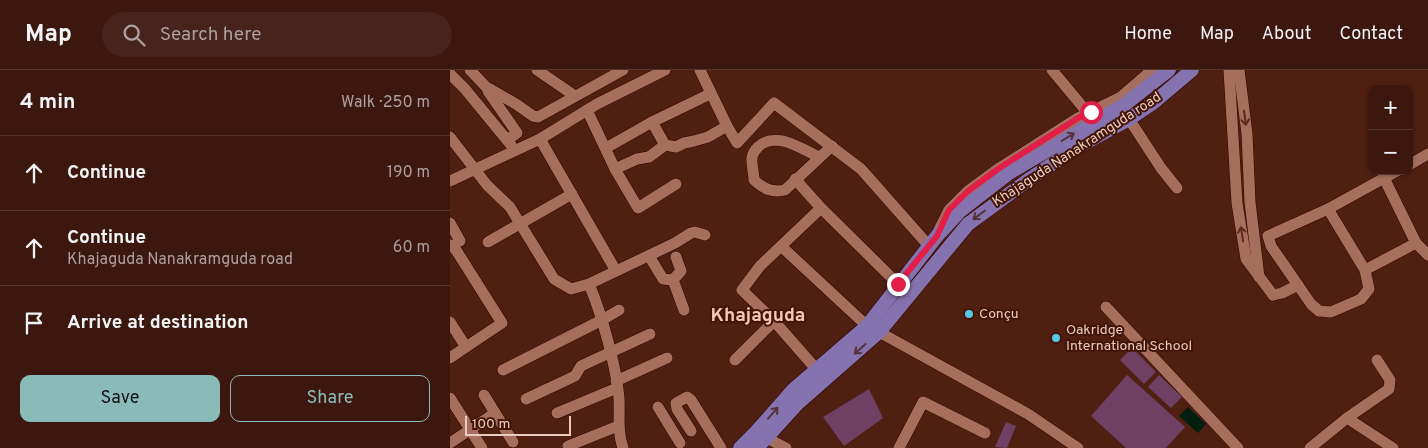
<!DOCTYPE html>
<meta charset="utf-8">
<style>
:root{--surface:#3b170d;--page:#46241b;--text:#f1f3f6;--muted:#ac9f9d;--line:#54362e;--accent:#8bbbb9}
body{margin:0;font-family:Overpass,sans-serif;background:var(--page);color:var(--text)}
.controls{position:absolute;right:15px;top:15px;display:grid;overflow:hidden;border-radius:10px;box-shadow:0 1px 4px #0004}
.controls button{width:45px;height:45px;display:grid;place-items:center;padding:0;border:0;border-bottom:1px solid var(--line);background:var(--surface);color:var(--text);font:25px sans-serif}
.scale{position:absolute;left:15px;bottom:12px;width:106px;box-sizing:border-box;padding-left:5px;border:2px solid #eacac1;border-top:0;font-size:14px;line-height:18px;white-space:nowrap;color:#eacac1;-webkit-text-stroke:4px #431507;paint-order:stroke}
.stop{position:absolute;width:15px;height:15px;margin:-11px;border:4px solid #e11d48;border-radius:50%;background:#fff}
.stop.end{background:#e11d48;border-color:#fff;box-shadow:0 1px 5px #0008}
.list{margin:0;padding:0;list-style:none}
h2{display:flex;justify-content:space-between;align-items:center;height:65px;margin:0;padding:0 20px;font-size:21px}
h2 small{font-size:16px;font-weight:400;color:var(--muted)}
.list li{display:grid;grid-template-columns:32px 1fr auto;gap:15px;align-items:center;box-sizing:border-box;height:75px;padding:0 20px;border-top:1px solid var(--line)}
.list b{display:block;font-size:19px;white-space:nowrap}
.list p{margin:0;font-size:16px;white-space:nowrap;color:var(--muted)}
.list em{font-size:16px;font-style:normal;color:var(--muted)}
.actions{display:flex;gap:10px;padding:15px 20px}
.actions a{flex:1;padding:11px 0;border:1px solid var(--accent);border-radius:10px;text-align:center;font-size:18px;color:var(--accent)}
.actions .main{background:var(--accent);color:#111}
.icon{flex:none;width:28px;height:28px;fill:none;stroke:currentColor;stroke-width:2;stroke-linecap:round;stroke-linejoin:round}
.map{position:relative;flex:none;width:978px;height:378px;overflow:hidden}
header{display:flex;align-items:center;gap:30px;box-sizing:border-box;height:70px;padding:0 25px;background:var(--surface);border-bottom:1px solid var(--line)}
header strong{font-size:24px}
nav{display:flex;gap:28px;margin-inline-start:auto;font-size:18px}
.search{width:350px;height:45px;background:var(--page);display:flex;align-items:center;gap:12px;box-sizing:border-box;padding:0 18px;border-radius:28px;color:var(--muted);font-size:19px}
main{display:flex}
aside{flex:1;background:var(--surface)}
.map>svg:first-child{display:block}
.green{fill:#6f4063}
.water{fill:#001f0e}
.lines{fill:none;stroke-linecap:round;stroke-linejoin:round}
.minor-casing{stroke:#320500;stroke-width:12}
.major-casing{stroke:#320500;stroke-width:15}
.minor{stroke:#a56e5d;stroke-width:11}
.major{stroke:#8573af;stroke-width:14}
.oneway{stroke:#5c2b1c}
.oneway2{stroke:#573139}
.route{stroke:#e11d48;stroke-width:6}
.poi-dot{fill:#59c8e5;stroke:#431507;stroke-width:2}
.labels{text-anchor:middle;dominant-baseline:central;stroke-width:4;stroke-linejoin:round;paint-order:stroke}
.street-label{font-size:14px;fill:#eacac1;stroke:#431507}
.poi-label{font-size:14px;fill:#eacac1;stroke:#431507;text-anchor:start}
.district-label{font-size:19px;font-weight:bold;fill:#f7c6b7;stroke:#431507}
</style>
<header>
<strong>Map</strong>
<div class="search"><svg class="icon" aria-label="search" viewBox="0 0 24 24"><circle cx="10" cy="10" r="6"/><path d="M15 15l6 6"/></svg>Search here</div>
<nav><a>Home</a><a>Map</a><a>About</a><a>Contact</a></nav>
</header>
<main>
<aside>
<h2>4 min<small>Walk · 250 m</small></h2>
<ul class="list">
<li><svg class="icon" aria-label="ahead" viewBox="0 0 24 24"><path d="M12 20V5M6 11l6-6 6 6"/></svg><div><b>Continue</b></div><em>190 m</em></li>
<li><svg class="icon" aria-label="ahead" viewBox="0 0 24 24"><path d="M12 20V5M6 11l6-6 6 6"/></svg><div><b>Continue</b><p>Khajaguda Nanakramguda road</p></div><em>60 m</em></li>
<li><svg class="icon" aria-label="arrive" viewBox="0 0 24 24"><path d="M6 21V4h12l-3 4 3 4H6"/></svg><div><b>Arrive at destination</b></div></li>
</ul>
<div class="actions"><a class="main">Save</a><a>Share</a></div>
</aside>
<div class="map">
<svg width="978" height="378" viewBox="0 0 978 378">
<rect width="100%" height="100%" fill="#4f1f11"/>
<!-- green -->
<g class="green">
<path d="M682 278 706 302 694 314 670 290Z"/>
<path d="M677 305 735 357 716 378H676L641 346Z"/>
<path d="M709 305 732 327 721 338 698 317Z"/>
<path d="M419 319 433 348 394 376 373 347Z"/>
<path d="M556 352 566 356 557 378 545 377Z"/>
</g>
<!-- water -->
<path class="water" d="M738 337 756 354 748 363 729 346Z"/>
<g class="lines">
<defs>
<g id="minor">
<path d="M20 0 39 20"/>
<path d="M87 0 125 26"/>
<path d="M250 0 277 56 287 73 324 33 411 99 479 176"/>
<path d="M602 0 642 48"/>
<path d="M779 0 787 133 796 189 823 225"/>
<path d="M789 0 797 64 800 132 809 207"/>
<path d="M0 4 15 19 61 75"/>
<path d="M137 40 165 99 188 138 226 114"/>
<path d="M679 49 711 98 727 118"/>
<path d="M0 67 37 115 60 137 104 209 121 219 139 214 225 173 241 163 245 162 255 165"/>
<path d="M90 69 166 201"/>
<path d="M57 70 67 63 38 21 40 19 66 34 83 46 88 47 173 0"/>
<path d="M215 75 202 52 260 24"/>
<path d="M156 78 202 52"/>
<path d="M369 87C351 79 326 60 308 77 305 80 303 83 302 87 301 94 304 103 304 110 314 119 322 123 335 120L382 76"/>
<path d="M959 95 978 84"/>
<path d="M165 99 187 89 199 87 215 75 226 77 234 73 244 71 258 67 277 56"/>
<path d="M934 108 966 173 978 185"/>
<path d="M345 109 371 138 448 214"/>
<path d="M0 111 90 69 147 34 215 0"/>
<path d="M878 139 947 101"/>
<path d="M0 153 10 171"/>
<path d="M489 160 499 140 518 121 548 99 628 48 671 27 702 0"/>
<path d="M38 172 122 124"/>
<path d="M0 176 1 175 6 180 52 253 16 277"/>
<path d="M332 177 417 256"/>
<path d="M199 186 213 209 223 210"/>
<path d="M226 187 231 201 223 210 234 240"/>
<path d="M915 200 919 219 911 229 881 242 869 241 861 234 821 176 818 166 878 139 915 200 966 173"/>
<path d="M139 214C152 245 166 295 169 328 170 346 167 360 173 378"/>
<path d="M823 225 832 223 848 215"/>
<path d="M656 237 788 378"/>
<path d="M0 252 16 277 0 288"/>
<path d="M429 262 578 344 628 378"/>
<path d="M285 290 324 251"/>
<path d="M53 300 152 250 169 240"/>
<path d="M367 300 324 251 292 220 310 196 371 138"/>
<path d="M166 311 217 288"/>
<path d="M34 325 63 372"/>
<path d="M0 328 32 378"/>
<path d="M76 329 125 306 131 296 200 264"/>
<path d="M208 337 230 373"/>
<path d="M107 343 167 318"/>
<path d="M897 348 943 378"/>
<path d="M241 361 227 339 226 333 237 327 241 330 271 378"/>
<path d="M317 368 336 378"/>
<path d="M0 373 45 343"/>
<path d="M118 376 168 356"/>
<path d="M449 378 473 332 535 363"/>
<path d="M860 378 897 348 939 319 940 310 927 290"/>
</g>
<g id="major">
<path d="M290 378 306 362 344 319 417 256 487 166 510 141 559 103 674 35 719 0"/>
<path d="M307 378 347 334 429 262 518 154 581 108 631 75 679 49 703 33 742 0"/>
</g>
</defs>
<!-- minor casing -->
<use href="#minor" class="minor-casing"/>
<!-- major casing -->
<use href="#major" class="major-casing"/>
<!-- minor -->
<use href="#minor" class="minor"/>
<!-- major -->
<use href="#major" class="major"/>
</g>
<!-- one-way arrows -->
<defs><path id="oneway-shaft" d="M-6 0H5M1.5-3L5.5 0L1.5 3" fill="none" stroke-width="1.6" stroke-linecap="round" stroke-linejoin="round" transform="scale(1.25)"/></defs>
<g class="oneway">
<use href="#oneway-shaft" transform="translate(795 48) rotate(83)"/>
<use href="#oneway-shaft" transform="translate(792 164) rotate(-99)"/>
</g>
<g class="oneway2">
<use href="#oneway-shaft" transform="translate(618 67) rotate(-31)"/>
<use href="#oneway-shaft" transform="translate(529 145) rotate(143)"/>
<use href="#oneway-shaft" transform="translate(410 279) rotate(139)"/>
<use href="#oneway-shaft" transform="translate(323 343) rotate(-49)"/>
</g>
<g class="lines">
<!-- route -->
<path class="route" d="M448 214 487 166 499 140 518 121 548 99 628 48 641 42"/>
</g>
<!-- markers -->
<g class="poi-dot">
<circle cx="519" cy="244" r="5"/>
<circle cx="606" cy="268" r="5"/>
</g>
<g class="labels">
<!-- street labels -->
<g class="street-label">
<text transform="translate(627 80) rotate(-33)">Khajaguda Nanakramguda road</text>
</g>
<!-- poi labels -->
<g class="poi-label">
<text x="529" y="244">Conçu</text>
<text x="616" y="260">Oakridge<tspan x="616" dy="16">International School</tspan></text>
</g>
<!-- district labels -->
<g class="district-label">
<text x="308" y="246">Khajaguda</text>
</g>
</g>
</svg>
<div class="controls">
<button>+</button>
<button>−</button>
</div>
<div class="scale">100 m</div>
<div class="stop" style="left:641px;top:42px"></div>
<div class="stop end" style="left:448px;top:214px"></div>
</div>
</main>
